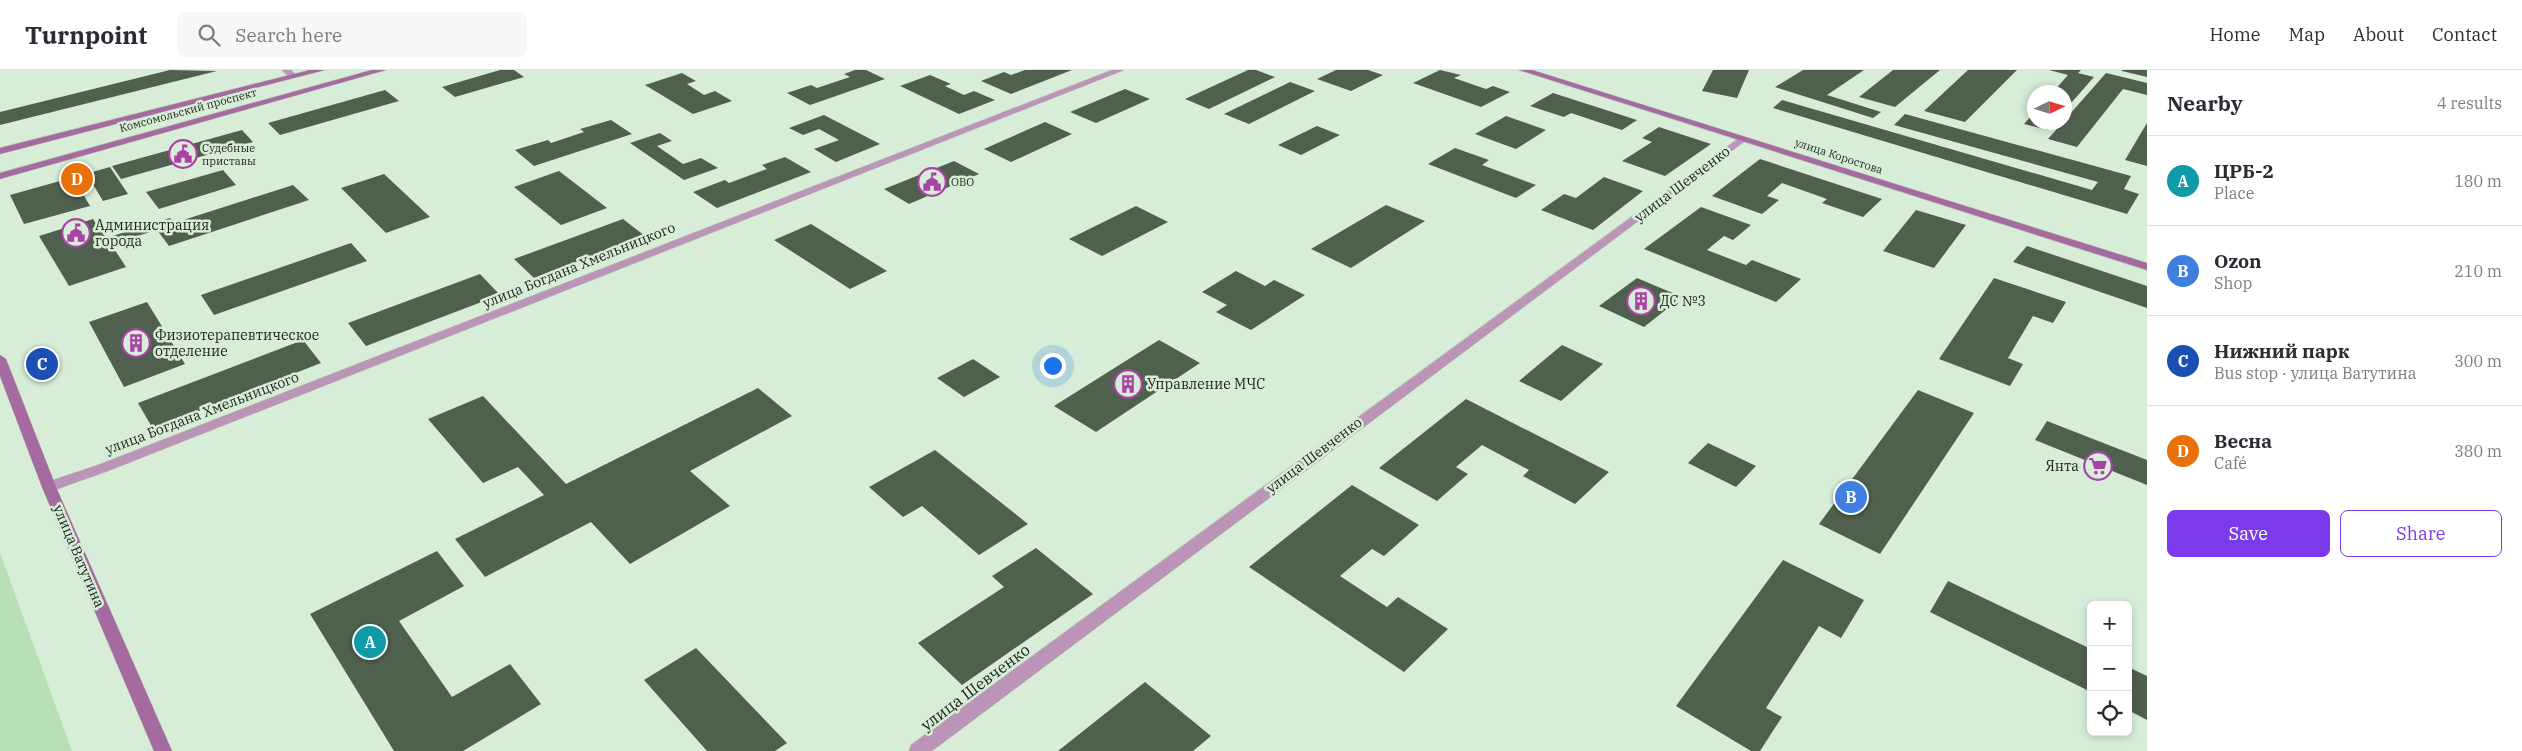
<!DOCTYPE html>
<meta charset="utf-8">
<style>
:root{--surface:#fff;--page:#f7f7f7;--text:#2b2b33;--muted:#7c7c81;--line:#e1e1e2;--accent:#7c3aed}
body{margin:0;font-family:"IBM Plex Serif",serif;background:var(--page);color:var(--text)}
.controls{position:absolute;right:15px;bottom:15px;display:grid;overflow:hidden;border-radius:8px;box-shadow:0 2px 8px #0003}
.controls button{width:45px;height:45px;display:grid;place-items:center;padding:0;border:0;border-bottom:1px solid var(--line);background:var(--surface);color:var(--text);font:25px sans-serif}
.compass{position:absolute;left:2027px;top:15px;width:45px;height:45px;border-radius:50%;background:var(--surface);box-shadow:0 2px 8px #0003;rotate:86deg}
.you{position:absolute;left:1052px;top:295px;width:18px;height:18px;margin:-12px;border:4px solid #fff;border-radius:50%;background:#1a73e8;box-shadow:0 0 0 8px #1a73e833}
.badge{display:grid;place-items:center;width:32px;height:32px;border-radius:50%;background:var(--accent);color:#fff;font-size:16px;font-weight:700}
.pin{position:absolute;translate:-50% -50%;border:2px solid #fff;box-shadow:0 1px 5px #0006}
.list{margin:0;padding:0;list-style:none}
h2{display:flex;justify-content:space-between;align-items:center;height:65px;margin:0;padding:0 20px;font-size:21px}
h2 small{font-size:16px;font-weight:400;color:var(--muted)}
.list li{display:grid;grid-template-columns:32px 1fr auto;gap:15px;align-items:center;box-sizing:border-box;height:90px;padding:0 20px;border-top:1px solid var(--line)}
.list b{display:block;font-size:19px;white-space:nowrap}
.list p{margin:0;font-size:16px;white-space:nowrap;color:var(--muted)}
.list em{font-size:16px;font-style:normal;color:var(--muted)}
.actions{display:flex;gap:10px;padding:15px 20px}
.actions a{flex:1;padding:11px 0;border:1px solid var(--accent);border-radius:8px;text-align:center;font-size:18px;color:var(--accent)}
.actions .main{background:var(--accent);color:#fff}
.icon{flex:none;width:28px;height:28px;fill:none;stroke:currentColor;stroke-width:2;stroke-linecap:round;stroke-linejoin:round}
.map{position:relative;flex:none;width:2147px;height:681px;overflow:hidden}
header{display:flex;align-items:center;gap:30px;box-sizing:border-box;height:70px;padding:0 25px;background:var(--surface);border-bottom:1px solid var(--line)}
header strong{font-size:24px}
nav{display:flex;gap:28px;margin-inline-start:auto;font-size:18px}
.search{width:350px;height:45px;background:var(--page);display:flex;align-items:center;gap:12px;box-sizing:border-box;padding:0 18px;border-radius:8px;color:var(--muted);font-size:19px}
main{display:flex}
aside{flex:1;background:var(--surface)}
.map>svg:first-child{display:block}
.green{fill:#b7e0b6}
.building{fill:#4f614e}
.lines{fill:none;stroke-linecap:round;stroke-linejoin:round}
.minor-casing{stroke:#b5c8b5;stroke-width:1}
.tertiary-casing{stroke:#b5c8b5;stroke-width:1}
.secondary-casing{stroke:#b5c8b5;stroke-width:1}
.minor{fill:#bc94b8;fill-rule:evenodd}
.tertiary{fill:#bc94b8;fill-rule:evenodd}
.secondary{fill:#a56ba0;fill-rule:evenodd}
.labels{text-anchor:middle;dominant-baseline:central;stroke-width:5;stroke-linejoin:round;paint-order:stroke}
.far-street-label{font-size:11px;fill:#1a221a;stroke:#d7edd7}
.far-poi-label{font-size:11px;fill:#1a221a;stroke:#d7edd7;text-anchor:start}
.street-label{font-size:14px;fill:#1a221a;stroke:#d7edd7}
.poi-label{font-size:14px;fill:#1a221a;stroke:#d7edd7;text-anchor:start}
.near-street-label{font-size:16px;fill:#1a221a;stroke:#d7edd7}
</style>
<header>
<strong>Turnpoint</strong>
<div class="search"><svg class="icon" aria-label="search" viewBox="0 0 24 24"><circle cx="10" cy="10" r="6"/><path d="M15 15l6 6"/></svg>Search here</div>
<nav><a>Home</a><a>Map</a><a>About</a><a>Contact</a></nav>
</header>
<main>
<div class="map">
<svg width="2147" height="681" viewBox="0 0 2147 681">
<rect width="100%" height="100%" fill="#d7edd7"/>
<!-- green -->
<path class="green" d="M0 483 72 681H0Z"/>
<!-- building -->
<g class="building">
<path d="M170 0 217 1 0 55V42Z"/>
<path d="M500 0H514L524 7 455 27 442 17Z"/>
<path d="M855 0H866L885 9 810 35 787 23 811 15 817 18 850 7 844 4Z"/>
<path d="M1025 0H1072L1011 24 981 11 1004 2 1011 5Z"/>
<path d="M1248 0H1256L1275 7 1209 39 1185 29Z"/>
<path d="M1336 0H1368L1383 5 1351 21 1317 9Z"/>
<path d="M1440 0 1461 5 1454 8 1486 19 1493 16 1510 22 1481 37 1413 13Z"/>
<path d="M1713 0H1749L1737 28 1702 21Z"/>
<path d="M1803 0H1864L1827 25 1881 42 1873 48 1775 17Z"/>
<path d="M1893 0H1940L1895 37 1859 27Z"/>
<path d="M1968 0H2017L1965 52 1924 41Z"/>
<path d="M2049 0H2081L2078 3 2094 7 2064 41V22H2053L2068 5Z"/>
<path d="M2122 0H2147V7L2122 1Z"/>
<path d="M682 3 696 11 687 14 704 25 715 21 732 31 693 44 645 15Z"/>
<path d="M2106 3 2147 13V25L2123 19 2077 77 2048 69Z"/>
<path d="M930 5 951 14 945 16 964 25 974 21 995 30 959 44 900 16Z"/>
<path d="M1290 12 1315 21 1249 54 1224 44Z"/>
<path d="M1125 19 1150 29 1096 53 1070 42Z"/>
<path d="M385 20 399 31 280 65 268 53Z"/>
<path d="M1553 23 1637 50 1622 60 1571 43 1564 47 1530 36Z"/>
<path d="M1782 30 2092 120 2098 112 1894 55 1905 44 2131 106 2124 119 2139 124 2127 144 1773 38Z"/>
<path d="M2034 43V52H2055L2048 60 2024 54Z"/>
<path d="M824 45 880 74 836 92 814 79 839 70 819 59 803 65 789 58Z"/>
<path d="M1506 46 1546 60 1516 79 1475 64Z"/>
<path d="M611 50 632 64 534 96 515 80 548 70 551 73 584 62 580 59Z"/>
<path d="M1045 52 1072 64 1011 92 984 79Z"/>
<path d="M2147 53V96L2125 90Z"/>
<path d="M1317 56 1340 65 1301 85 1278 75Z"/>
<path d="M1659 57 1711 74 1665 106 1622 91 1652 72 1642 68Z"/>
<path d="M242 60 253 72 121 109 112 96Z"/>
<path d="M660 63 672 71 657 76 683 94 701 88 718 98 684 110 630 73Z"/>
<path d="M1455 78 1489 90 1482 95 1536 115 1516 128 1428 94Z"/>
<path d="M785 87 811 102 717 138 693 122 725 110 729 113 767 99 762 95Z"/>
<path d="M1760 89 1882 129 1863 147 1822 133 1827 129 1782 113 1767 126 1779 130 1762 144 1712 126Z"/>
<path d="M954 91 979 104 909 134 884 119Z"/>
<path d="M110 97 128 124 103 131 94 116 80 119 90 136 24 154 10 125Z"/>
<path d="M223 100 236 115 159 139 146 122Z"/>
<path d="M559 101 607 138 561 155 514 117Z"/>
<path d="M384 104 430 147 386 163 341 118Z"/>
<path d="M1604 107 1643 121 1593 160 1541 140 1564 124 1576 128Z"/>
<path d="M293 115 309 130 169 176 157 160 111 174 126 197 69 216 39 166 93 149 106 168 170 148 174 153Z"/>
<path d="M1386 135 1425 151 1351 198 1311 179Z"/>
<path d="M1136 136 1168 152 1102 186 1069 169Z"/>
<path d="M1701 137 1751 155 1733 170 1724 166 1707 180 1746 195 1752 190 1801 209 1776 232 1644 179Z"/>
<path d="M1916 140 1966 155 1934 198 1883 181Z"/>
<path d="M623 149 645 166 534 208 514 189Z"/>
<path d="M811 154 887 201 850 219 774 170Z"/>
<path d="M351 173 367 191 214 245 201 225Z"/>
<path d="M2027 176 2147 216V238L2013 192Z"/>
<path d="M1236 201 1265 216 1274 210 1305 225 1251 260 1216 242 1227 235 1202 222Z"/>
<path d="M480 204 500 225 366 276 348 253Z"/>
<path d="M1637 208 1682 227 1644 257 1599 236Z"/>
<path d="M1994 208 2066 232 2053 253 2033 246 2008 288 2023 294 2010 316 1939 289Z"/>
<path d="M147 232 185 294 124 317 89 252Z"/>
<path d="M303 270 321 293 153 359 138 333Z"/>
<path d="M1159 270 1200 293 1096 362 1054 336Z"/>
<path d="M1562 275 1603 294 1561 331 1519 311Z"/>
<path d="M973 289 1000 307 964 327 937 308Z"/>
<path d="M758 318 792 346 690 401 730 436 630 494 591 452 485 507 455 469 544 425 518 397 483 413 428 349 483 326 566 414Z"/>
<path d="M1918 320 1974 343 1880 484 1819 454Z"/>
<path d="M1466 329 1609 402 1575 434 1523 406 1529 400 1482 375 1456 397 1468 404 1437 431 1379 398Z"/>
<path d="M2047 351 2147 390V415L2035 370Z"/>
<path d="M1708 373 1756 396 1736 417 1688 393Z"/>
<path d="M935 380 1028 454 979 485 922 436 903 447 869 417Z"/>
<path d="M1352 415 1419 455 1384 486 1372 479 1340 506 1387 537 1398 527 1448 559 1404 602 1249 497Z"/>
<path d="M1036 478 1093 524 962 615 918 573 1004 517 992 506Z"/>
<path d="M437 481 464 516 399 551 452 627 510 594 541 634 463 681H394L310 544Z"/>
<path d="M1783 490 1864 530 1841 568 1819 556 1766 638 1782 647 1760 681H1751L1676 636Z"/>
<path d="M1948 511 2091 579V622L1930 542Z"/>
<path d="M696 578 787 673 775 681H707L644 610Z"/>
<path d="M2128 597 2147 606V650L2128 640Z"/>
<path d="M1145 612 1211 666 1193 681H1058Z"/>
</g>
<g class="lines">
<defs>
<g id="minor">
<path d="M282 0H291L297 6 290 8Z"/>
<path d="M1112 0H1124L108 401 49 422 44 421 42 417 44 413 98 395Z"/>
</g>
<path id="tertiary" d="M1742 66 1747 69 1745 71 932 681H909L911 675Z"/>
<g id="secondary">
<path d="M310 0H325L0 84V78Z"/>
<path d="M372 0H386L0 109V103Z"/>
<path d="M1519 0H1532L2147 193V200Z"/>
<path d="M0 285 6 289 56 417 172 681H154L42 417 0 306Z"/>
</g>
</defs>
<!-- minor casing -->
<use href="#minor" class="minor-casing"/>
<!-- tertiary casing -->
<use href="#tertiary" class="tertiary-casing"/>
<!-- secondary casing -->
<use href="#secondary" class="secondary-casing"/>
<!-- minor -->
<use href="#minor" class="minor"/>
<!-- tertiary -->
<use href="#tertiary" class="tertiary"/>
<!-- secondary -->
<use href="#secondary" class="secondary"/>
</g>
<!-- icons -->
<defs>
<symbol id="civic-ring" viewBox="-11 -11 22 22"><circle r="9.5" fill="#d7edd7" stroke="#aa42a5" stroke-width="1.5"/><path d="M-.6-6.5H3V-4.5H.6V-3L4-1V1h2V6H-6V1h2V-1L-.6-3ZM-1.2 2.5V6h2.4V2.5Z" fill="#aa42a5"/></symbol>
<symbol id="building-ring" viewBox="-11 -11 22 22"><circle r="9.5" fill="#d7edd7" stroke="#aa42a5" stroke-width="1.5"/><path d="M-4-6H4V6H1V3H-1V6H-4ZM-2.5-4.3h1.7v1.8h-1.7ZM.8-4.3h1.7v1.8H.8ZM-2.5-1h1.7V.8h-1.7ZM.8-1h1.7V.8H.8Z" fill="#aa42a5"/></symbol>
<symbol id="supermarket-ring" viewBox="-11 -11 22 22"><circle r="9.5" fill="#d7edd7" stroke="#aa42a5" stroke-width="1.5"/><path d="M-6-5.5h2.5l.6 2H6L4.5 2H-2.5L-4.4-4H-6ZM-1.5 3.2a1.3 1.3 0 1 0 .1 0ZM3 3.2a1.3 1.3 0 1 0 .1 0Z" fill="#aa42a5"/></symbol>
</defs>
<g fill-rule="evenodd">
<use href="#civic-ring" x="167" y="68" width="32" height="32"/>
<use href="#civic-ring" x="916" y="96" width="32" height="32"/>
<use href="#civic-ring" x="60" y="147" width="32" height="32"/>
<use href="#building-ring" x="1625" y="215" width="32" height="32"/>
<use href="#building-ring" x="120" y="257" width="32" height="32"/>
<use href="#building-ring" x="1112" y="298" width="32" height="32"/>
<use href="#supermarket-ring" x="2082" y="380" width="32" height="32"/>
</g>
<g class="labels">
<!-- far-street labels -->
<g class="far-street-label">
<text transform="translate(188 40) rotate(-15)">Комсомольский проспект</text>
<text transform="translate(1839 86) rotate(18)">улица Коростова</text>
</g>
<!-- far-poi labels -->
<g class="far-poi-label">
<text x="202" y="78">Судебные<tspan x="202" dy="13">приставы</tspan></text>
<text x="951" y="112">ОВО</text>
</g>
<!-- street labels -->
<g class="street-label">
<text transform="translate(1682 114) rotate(-37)">улица Шевченко</text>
<text transform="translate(579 195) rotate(-22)">улица Богдана Хмельницкого</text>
<text transform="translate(202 343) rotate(-21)">улица Богдана Хмельницкого</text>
<text transform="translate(1314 385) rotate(-37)">улица Шевченко</text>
<text transform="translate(79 486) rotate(67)">улица Ватутина</text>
</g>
<!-- poi labels -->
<g class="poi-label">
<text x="95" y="155">Администрация<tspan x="95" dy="16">города</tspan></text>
<text x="1660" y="231">ДС №3</text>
<text x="155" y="265">Физиотерапевтическое<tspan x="155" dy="16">отделение</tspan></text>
<text x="1147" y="314">Управление МЧС</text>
<text x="2079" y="396" text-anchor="end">Янта</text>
</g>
<!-- near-street labels -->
<g class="near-street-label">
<text transform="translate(975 617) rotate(-37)">улица Шевченко</text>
</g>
</g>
</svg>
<div class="controls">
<button>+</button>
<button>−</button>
<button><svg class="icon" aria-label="locate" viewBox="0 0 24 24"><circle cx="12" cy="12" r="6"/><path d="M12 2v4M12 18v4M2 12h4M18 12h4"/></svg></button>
</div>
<svg class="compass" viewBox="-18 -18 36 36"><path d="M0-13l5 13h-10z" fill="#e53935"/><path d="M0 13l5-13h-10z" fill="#7c7c81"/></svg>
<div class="you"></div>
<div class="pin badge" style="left:370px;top:572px;background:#0f9aa8">A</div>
<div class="pin badge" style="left:1851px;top:427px;background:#3f7fe0">B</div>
<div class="pin badge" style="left:42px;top:294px;background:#1a4fb4">C</div>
<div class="pin badge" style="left:77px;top:109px;background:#e8710a">D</div>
</div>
<aside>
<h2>Nearby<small>4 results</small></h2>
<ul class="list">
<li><span class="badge" style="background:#0f9aa8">A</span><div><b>ЦРБ-2</b><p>Place</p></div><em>180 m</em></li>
<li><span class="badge" style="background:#3f7fe0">B</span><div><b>Ozon</b><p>Shop</p></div><em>210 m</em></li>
<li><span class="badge" style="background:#1a4fb4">C</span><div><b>Нижний парк</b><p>Bus stop · улица Ватутина</p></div><em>300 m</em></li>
<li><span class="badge" style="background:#e8710a">D</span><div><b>Весна</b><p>Café</p></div><em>380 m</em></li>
</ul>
<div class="actions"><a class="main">Save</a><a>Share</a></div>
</aside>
</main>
